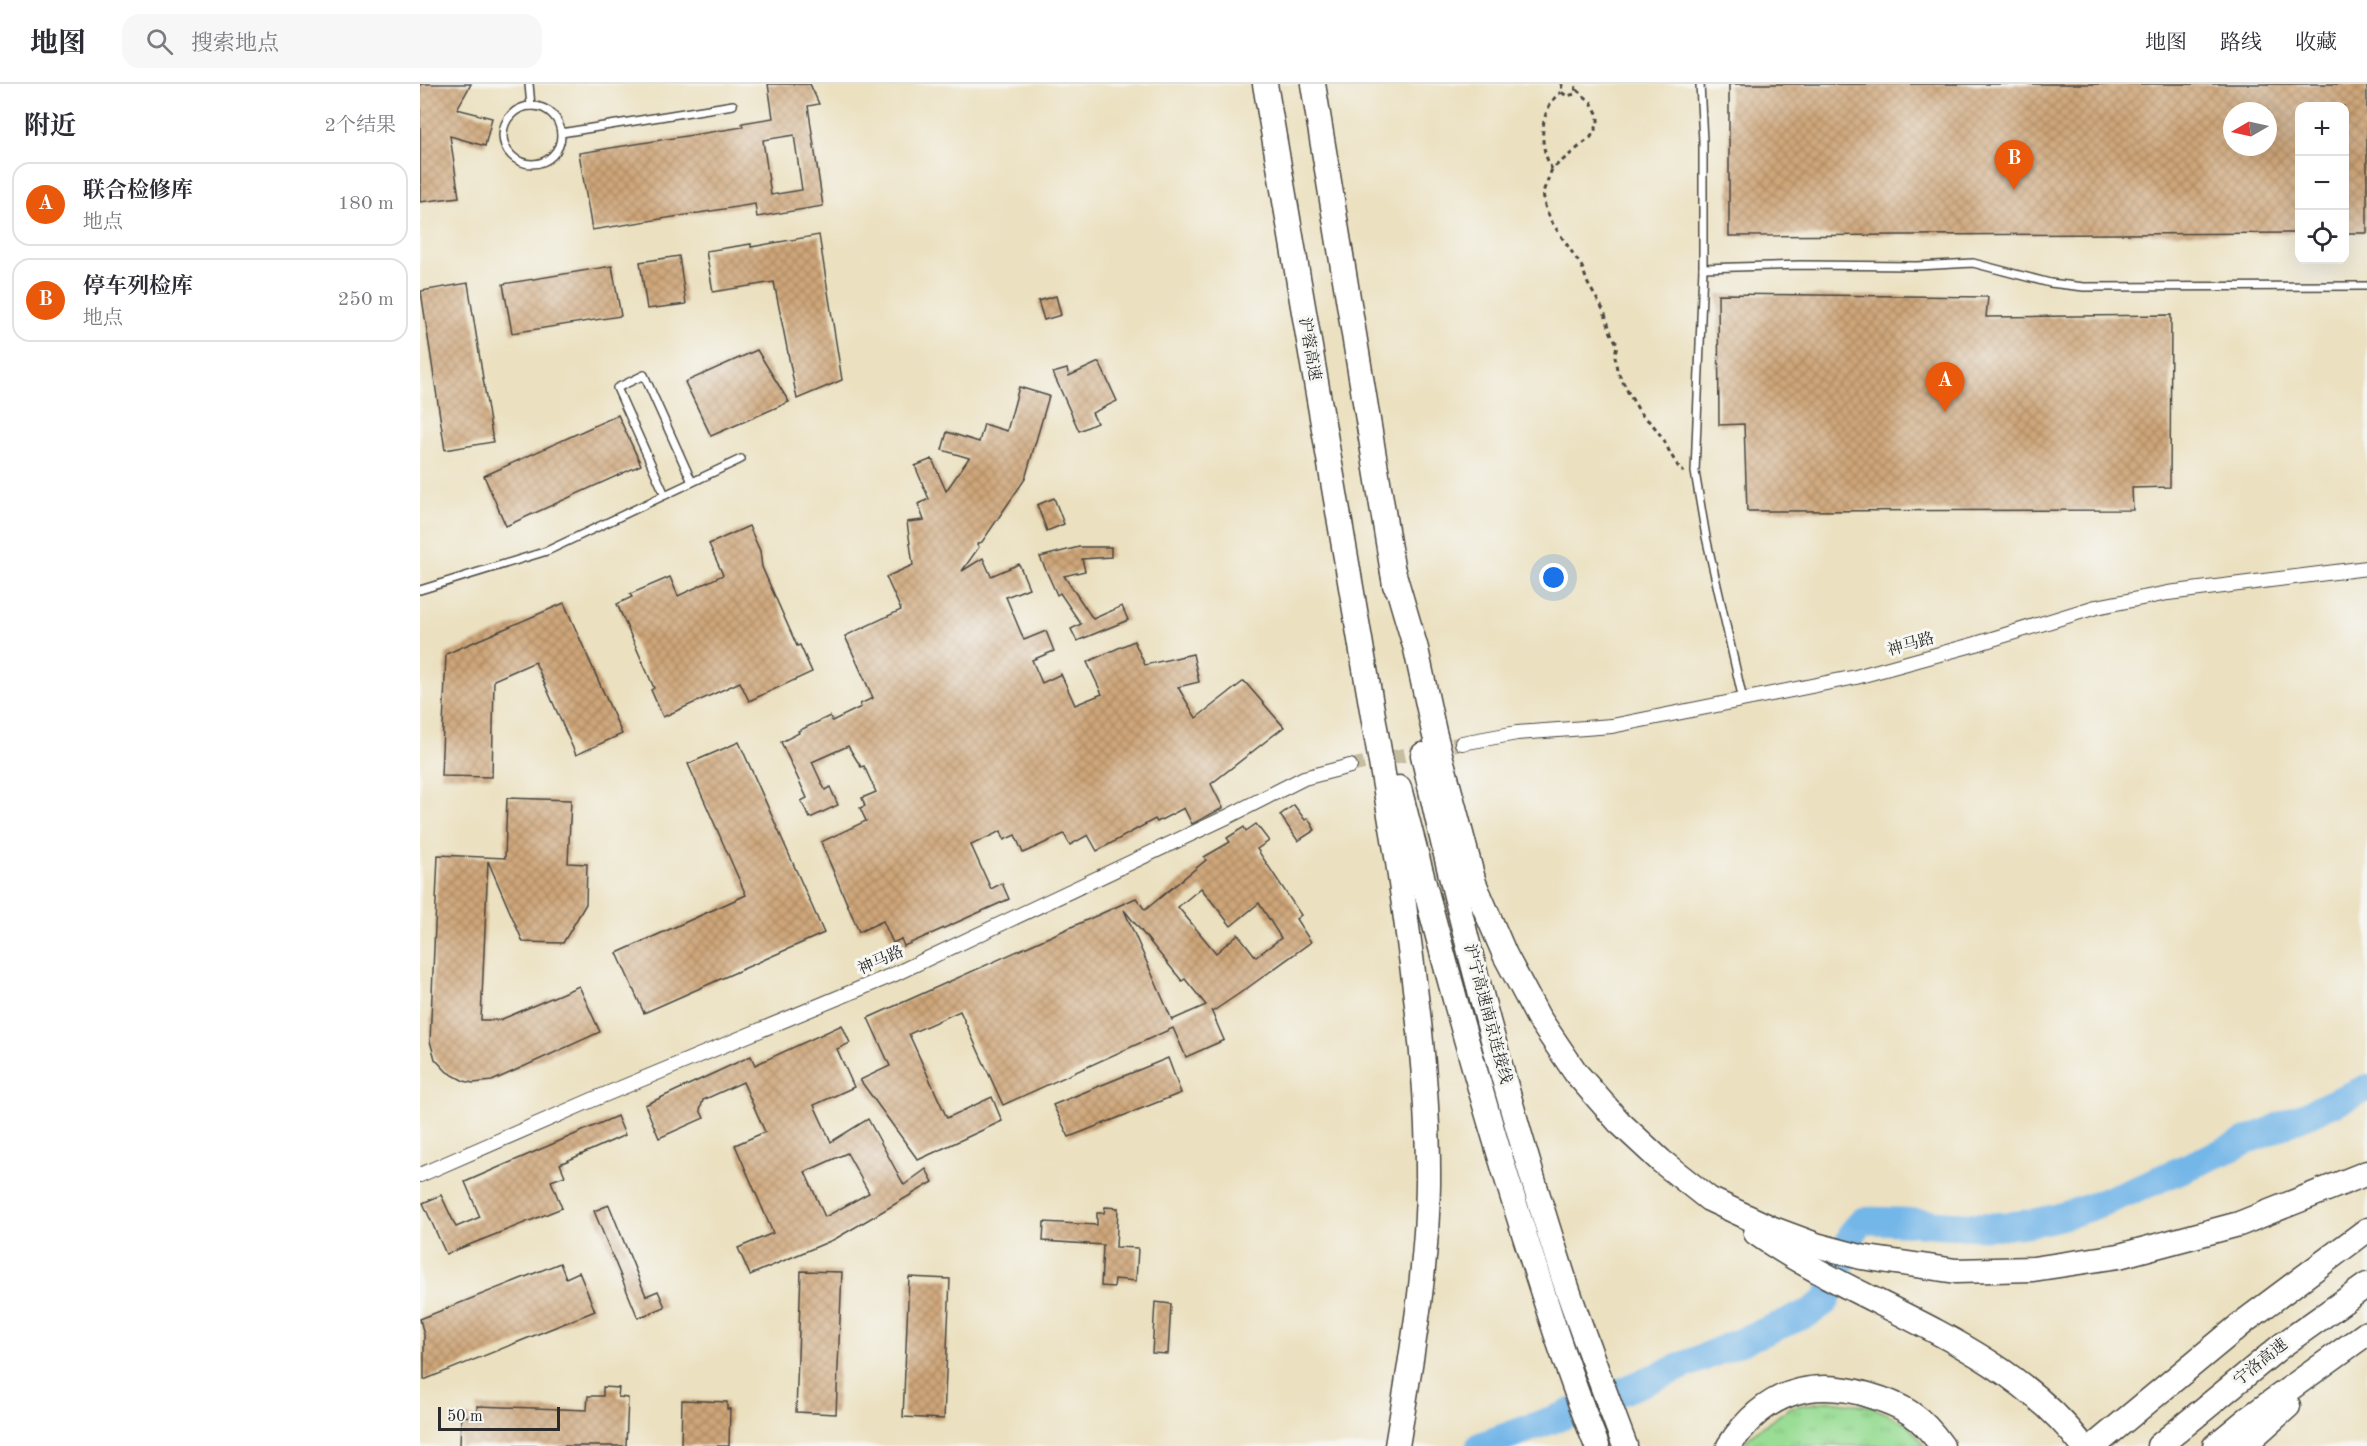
<!DOCTYPE html>
<html lang="zh">
<meta charset="utf-8">
<style>
:root{--surface:#fff;--page:#f7f7f7;--text:#2b2b33;--muted:#7c7c81;--line:#e1e1e2;--accent:#ea580c}
body{margin:0;font-family:"Old Standard TT","Noto Serif SC",serif;background:var(--page);color:var(--text)}
.controls{position:absolute;right:18px;top:18px;display:grid;overflow:hidden;border-radius:12px;box-shadow:0 6px 24px #0002}
.controls button{width:54px;height:54px;display:grid;place-items:center;padding:0;border:0;border-bottom:2px solid var(--line);background:var(--surface);color:var(--text);font:30px sans-serif}
.compass{position:absolute;left:1803px;top:18px;width:54px;height:54px;border-radius:50%;background:var(--surface);box-shadow:0 6px 24px #0002;rotate:261deg}
.scale{position:absolute;left:18px;bottom:15px;width:122px;box-sizing:border-box;padding-left:6px;border:3px solid #2b2b2b;border-top:0;font-size:16px;line-height:21px;white-space:nowrap;color:#2b2b2b;-webkit-text-stroke:4px #f6f6f2;paint-order:stroke}
.you{position:absolute;left:1134px;top:494px;width:21px;height:21px;margin:-15px;border:4px solid #fff;border-radius:50%;background:#1a73e8;box-shadow:0 0 0 9px #1a73e833}
.badge{display:grid;place-items:center;width:39px;height:39px;border-radius:50%;background:var(--accent);color:#fff;font-size:20px;font-weight:700}
.pin{position:absolute;translate:-50% -50px;filter:drop-shadow(0 2px 3px #0008)}
.pin::after{content:'';position:absolute;top:32px;width:21px;height:18px;background:inherit;clip-path:polygon(0 0,100% 0,50% 100%)}
.list{margin:0;padding:0;list-style:none}
h2{display:flex;justify-content:space-between;align-items:center;height:78px;margin:0;padding:0 24px;font-size:26px}
h2 small{font-size:20px;font-weight:400;color:var(--muted)}
.list li{display:grid;grid-template-columns:39px 1fr auto;gap:18px;align-items:center;box-sizing:border-box;height:84px;margin:0 12px 12px;padding:0 12px;border:2px solid var(--line);border-radius:18px}
.list b{display:block;font-size:22px;white-space:nowrap}
.list p{margin:0;font-size:20px;white-space:nowrap;color:var(--muted)}
.list em{font-size:20px;font-style:normal;color:var(--muted)}
.icon{flex:none;width:33px;height:33px;fill:none;stroke:currentColor;stroke-width:2;stroke-linecap:round;stroke-linejoin:round}
.map{position:relative;flex:none;width:1947px;height:1362px;overflow:hidden}
header{display:flex;align-items:center;gap:36px;box-sizing:border-box;height:84px;padding:0 30px;background:var(--surface);border-bottom:2px solid var(--line)}
header strong{font-size:28px}
nav{display:flex;gap:33px;margin-inline-start:auto;font-size:21px}
.search{width:420px;height:54px;background:var(--page);display:flex;align-items:center;gap:15px;box-sizing:border-box;padding:0 21px;border-radius:18px;color:var(--muted);font-size:22px}
main{display:flex}
aside{flex:1;background:var(--surface)}
.map>svg:first-child{display:block}
.grass{fill:url(#grass-tufts);stroke:#628460;stroke-width:1.5}
.lines{fill:none;stroke-linecap:round;stroke-linejoin:round}
.river{stroke:#73b6e8;stroke-width:28}
.building{fill:url(#building-cross-hatch);fill-rule:evenodd}
.street-tunnel{stroke:#c5bca1;stroke-width:14;stroke-dasharray:14 7;stroke-linecap:butt}
.lane-casing{stroke:#484641;stroke-width:10}
.street-casing{stroke:#484641;stroke-width:16}
.highway-casing{stroke:#484641;stroke-width:27}
.path{stroke:#484641;stroke-width:3;stroke-dasharray:4.5 4.5;stroke-linecap:butt}
.lane{stroke:#fff;stroke-width:7}
.street{stroke:#fff;stroke-width:14}
.highway{stroke:#fff;stroke-width:24}
.labels{text-anchor:middle;dominant-baseline:central;stroke-width:6;stroke-linejoin:round;paint-order:stroke}
.street-label{font-size:16px;fill:#2b2b2b;stroke:#f6f6f2}
</style>
<header>
<strong>地图</strong>
<div class="search"><svg class="icon" aria-label="search" viewBox="0 0 24 24"><circle cx="10" cy="10" r="6"/><path d="M15 15l6 6"/></svg>搜索地点</div>
<nav><a>地图</a><a>路线</a><a>收藏</a></nav>
</header>
<main>
<aside>
<h2>附近<small>2个结果</small></h2>
<ul class="list">
<li><span class="badge">A</span><div><b>联合检修库</b><p>地点</p></div><em>180 m</em></li>
<li><span class="badge">B</span><div><b>停车列检库</b><p>地点</p></div><em>250 m</em></li>
</ul>
</aside>
<div class="map">
<svg width="1947" height="1362" viewBox="0 0 1947 1362">
<defs>
<pattern id="grass-tufts" width="24" height="20" patternUnits="userSpaceOnUse" patternTransform="scale(1.5)"><rect width="24" height="20" fill="#9add95"/><path d="M3 7l-1-3M5 7V3M7 7l1-3M15 17l-1-3M17 17v-4M19 17l1-3" fill="none" stroke="#85be81"/></pattern>
<pattern id="building-cross-hatch" width="8" height="8" patternUnits="userSpaceOnUse" patternTransform="scale(1.5)"><rect width="8" height="8" fill="#cfa679"/><path d="M0 0l8 8M0 8l8-8" fill="none" stroke="#a88763"/></pattern>
</defs>
<rect width="100%" height="100%" fill="#f6f6f2"/>
<filter id="ink" filterUnits="userSpaceOnUse"><feTurbulence type="fractalNoise" baseFrequency=".0167" numOctaves="2"/><feDisplacementMap in="SourceGraphic" scale="12" xChannelSelector="R" yChannelSelector="G"/><feConvolveMatrix kernelMatrix="1 2 1 2 8 2 1 2 1" color-interpolation-filters="sRGB"/></filter>
<filter id="wash" filterUnits="userSpaceOnUse"><feTurbulence type="fractalNoise" baseFrequency=".008" numOctaves="4" result="noise"/><feDisplacementMap in="SourceGraphic" scale="24" xChannelSelector="R" yChannelSelector="G"/><feGaussianBlur stdDeviation="1.35" result="paint"/><feColorMatrix in="noise" values="0 0 0 0 0 0 0 0 0 0 0 0 0 0 0 0 0 1.4 0 .05"/><feComposite in="paint" operator="in"/></filter>
<g filter="url(#wash)">
<rect width="100%" height="100%" fill="#ebe0bf"/>
<!-- grass -->
<path class="grass" d="M1410 1317 1450 1322 1488 1340 1505 1362H1323L1331 1351 1371 1323Z"/>
<g class="lines">
<!-- river -->
<path class="river" d="M1060 1362 1143 1332 1389 1229 1406 1217 1433 1148 1443 1137C1498 1135 1554 1148 1610 1139 1652 1133 1696 1113 1735 1097 1806 1067 1876 1035 1947 1004"/>
</g>
<g id="blocks">
<!-- building -->
<g class="building">
<path d="M0 0H51L37 25 72 34 65 62 30 52 39 113 0 118Z"/>
<path d="M348 0H390L399 20 388 22 403 122 337 133 335 120 172 146 159 69 323 43 322 39 353 34ZM374 51 382 106 351 111 343 56Z"/>
<path d="M1309 0H1947V149H1924V22H1880V149L1309 152ZM1812 27H1848V63H1812Z"/>
<path d="M399 151 422 296 377 315 354 198 293 208 286 167 331 160V163Z"/>
<path d="M259 172 266 220 227 225 220 178Z"/>
<path d="M192 182 201 232 92 249 83 200Z"/>
<path d="M48 199 73 358 25 366 1 207Z"/>
<path d="M1298 210 1568 213 1566 233 1751 231 1750 403 1712 404 1713 426 1327 427 1324 340 1299 341Z"/>
<path d="M636 212 641 231 624 236 618 217Z"/>
<path d="M337 266 369 318 291 352 265 298Z"/>
<path d="M679 278 697 317 672 329 677 339 659 347 633 289 647 285 649 292Z"/>
<path d="M599 303 629 312 605 395 562 458 557 460 559 463 542 487 563 474 571 492 599 480 609 504 586 513 604 556 626 547 634 567 612 576 622 599 641 590 655 621 682 610 667 578 714 557 725 581 773 570 779 598 758 603 776 634 824 597 864 643 791 700 803 724 772 740 764 724 737 738 735 735 677 767 668 751 650 761 644 750 603 769 595 751 584 756 581 747 551 761 571 805 582 799 589 815 484 862 481 855 473 859 463 837 439 848 401 758 446 737 440 724 445 722 442 714 456 708 444 682 441 683 428 662 392 678 405 706 410 703 418 721 390 734 381 717 387 714 361 658 379 649 378 647 410 632 412 637 441 623 440 620 453 614 425 552 481 526 466 493 493 481 487 438 504 436 498 420 509 415 495 382 512 375 526 407 549 374 522 366 527 348 559 358 564 340 587 347Z"/>
<path d="M198 331 221 381 86 442 64 392Z"/>
<path d="M634 414 644 440 627 447 617 421Z"/>
<path d="M329 442 340 467 342 483 377 562 380 561 392 588 329 617 320 598 243 633 231 606 234 604 197 520 212 513 210 510 250 493 258 512 303 491 289 460Z"/>
<path d="M659 463H691V473L662 475 665 487 644 492 673 535 702 522 708 536 657 557 651 545 661 540 640 509 637 511 620 473Z"/>
<path d="M144 519 202 650 156 671 115 578 74 596 72 693 21 692 26 570Z"/>
<path d="M319 658 404 849 224 929 197 869 326 811 268 680Z"/>
<path d="M87 714 151 716 148 779 167 780 166 820 143 859 103 858 68 777 61 936H80L159 902 180 948 72 997 53 999 44 997 27 988 15 975 10 957 18 771 85 774Z"/>
<path d="M874 721 885 736 888 734 895 746 878 757 860 731Z"/>
<path d="M836 740 849 757 837 765 881 831 876 835 891 858 826 905 792 928 791 926 804 956 766 973 753 944 583 1021 540 927 489 950 527 1034 572 1013 582 1037 498 1076 440 996 470 982 448 934 716 814 725 826 786 776 784 773 810 758 807 754 824 743 826 747ZM781 804 811 842 839 819 861 854 836 873 818 850 796 869 758 823ZM704 826 762 897 765 895 786 921 752 936Z"/>
<path d="M422 941 430 959 417 965 434 1003 394 1021 411 1058 448 1035 484 1101 506 1085 513 1098 415 1155 330 1191 318 1164 353 1149 315 1061 345 1048 323 998 283 1016 280 1026 284 1034 239 1054 225 1021 331 972 335 981ZM427 1069 449 1109 405 1133 385 1088Z"/>
<path d="M748 974 761 1009 649 1053 633 1021Z"/>
<path d="M197 1032 205 1051 140 1080 145 1092 131 1097 142 1124 26 1170 3 1119 21 1111 36 1143 60 1133 45 1098Z"/>
<path d="M189 1121 226 1212 238 1207 245 1223 218 1234 174 1127Z"/>
<path d="M685 1123 698 1124 696 1163 718 1164 716 1197 695 1195 694 1203 681 1202 683 1161 623 1157 624 1138 677 1141V1129H684Z"/>
<path d="M140 1179 146 1194 159 1188 175 1227 4 1296V1251L0 1235Z"/>
<path d="M381 1187 422 1188 416 1330 376 1328Z"/>
<path d="M489 1193 530 1195 524 1335 483 1333Z"/>
<path d="M735 1218 751 1220 748 1270 732 1269Z"/>
<path d="M183 1303 199 1304 198 1313 208 1314 206 1362H40L41 1332 57 1333V1322L167 1326 168 1312H183Z"/>
<path d="M262 1316 307 1318V1325H310L309 1362H261Z"/>
</g>
</g>
</g>
<g filter="url(#ink)">
<use href="#blocks" fill-opacity="0" stroke="#484641" stroke-width="1.5"/>
<g class="lines">
<!-- street-tunnel -->
<path class="street-tunnel" d="M930 682 1042 659"/>
<defs>
<g id="lane">
<path d="M109 0 111 22"/>
<path d="M1280 0 1283 57V184L1275 388 1286 453 1323 616"/>
<circle cx="112" cy="51" r="29"/>
<path d="M141 49 313 21"/>
<path d="M1283 184 1380 181 1497 182 1553 179 1630 199 1664 203 1947 202"/>
<path d="M245 411 197 304 224 291 272 398"/>
<path d="M0 506 127 467 321 375"/>
</g>
<g id="street">
<path d="M1042 659 1097 649 1192 642 1436 593 1556 560 1676 523 1748 509 1947 484"/>
<path d="M0 1091 172 1016 475 890 809 732 884 694 930 682"/>
</g>
<g id="highway">
<path d="M845 0 978 778C993 885 1009 992 1008 1100 1007 1188 991 1275 977 1362"/>
<path d="M893 0 975 501"/>
<path d="M973 487 996 565 1014 648 1054 799 1085 871 1118 933 1156 989 1199 1038 1241 1077 1289 1115 1353 1145 1396 1161 1441 1173 1536 1187 1613 1185 1699 1172 1819 1140 1947 1089"/>
<path d="M1003 671C1042 847 1088 1021 1143 1192 1162 1249 1184 1306 1205 1362"/>
<path d="M979 704C1017 851 1056 998 1102 1143 1125 1216 1148 1290 1177 1362"/>
<path d="M1336 1149C1442 1224 1581 1255 1663 1362"/>
<path d="M1309 1362C1343 1310 1389 1293 1448 1311 1483 1321 1501 1332 1522 1362"/>
<path d="M1674 1362 1825 1237 1947 1146"/>
<path d="M1739 1362 1861 1262 1947 1201"/>
<path d="M1795 1362 1829 1334 1947 1249"/>
<path d="M1823 1362 1868 1322"/>
</g>
</defs>
<!-- lane casing -->
<use href="#lane" class="lane-casing"/>
<!-- street casing -->
<use href="#street" class="street-casing"/>
<!-- highway casing -->
<use href="#highway" class="highway-casing"/>
<!-- path -->
<g class="path">
<path d="M1142 0 1141 8 1147 12 1155 10 1156 0"/>
<path d="M1157 6 1171 18 1178 31V40L1171 53 1132 85 1123 108 1125 122 1131 137 1162 183 1168 200 1184 227 1191 249 1197 260 1195 272 1197 286 1209 310 1221 330 1233 341 1244 356 1250 369 1261 387H1264"/>
<path d="M1132 85C1118 62 1119 25 1141 8"/>
</g>
<!-- lane -->
<use href="#lane" class="lane"/>
<!-- street -->
<use href="#street" class="street"/>
<!-- highway -->
<use href="#highway" class="highway"/>
</g>
</g>
<g class="labels">
<!-- street labels -->
<g class="street-label">
<text transform="translate(889 265) rotate(80)">沪蓉高速</text>
<text transform="translate(1491 561) rotate(-16)">神马路</text>
<text transform="translate(461 877) rotate(-24)">神马路</text>
<text transform="translate(1067 930) rotate(75)">沪宁高速南京连接线</text>
<text transform="translate(1841 1279) rotate(-39)">宁洛高速</text>
</g>
</g>
</svg>
<div class="controls">
<button>+</button>
<button>−</button>
<button><svg class="icon" aria-label="locate" viewBox="0 0 24 24"><circle cx="12" cy="12" r="6"/><path d="M12 2v4M12 18v4M2 12h4M18 12h4"/></svg></button>
</div>
<svg class="compass" viewBox="-18 -18 36 36"><path d="M0-13l5 13h-10z" fill="#e53935"/><path d="M0 13l5-13h-10z" fill="#7c7c81"/></svg>
<div class="scale">50 m</div>
<div class="you"></div>
<div class="pin badge" style="left:1525px;top:328px">A</div>
<div class="pin badge" style="left:1594px;top:106px">B</div>
</div>
</main>
